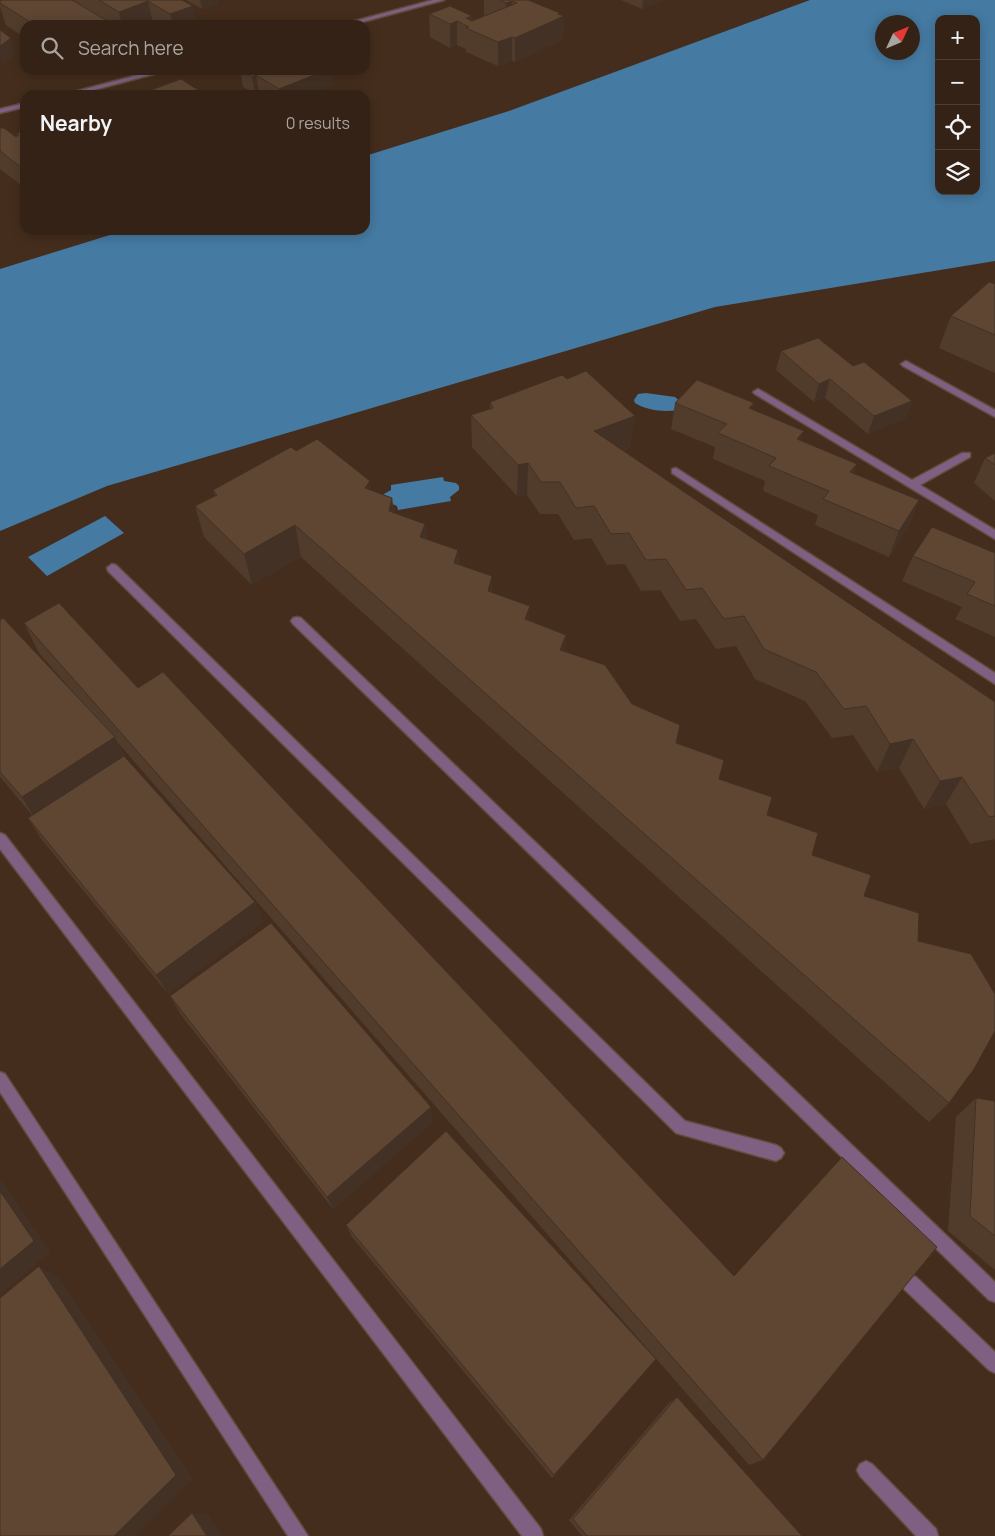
<!DOCTYPE html>
<meta charset="utf-8">
<style>
:root{--surface:#332215;--page:#3b2a1e;--text:#f1f3f6;--muted:#a9a4a0;--line:#4e3f34}
body{margin:0;font-family:Manrope,sans-serif;background:var(--page);color:var(--text)}
.controls{position:absolute;right:15px;top:15px;display:grid;overflow:hidden;border-radius:10px;box-shadow:0 2px 12px #0003}
.controls button{width:45px;height:45px;display:grid;place-items:center;padding:0;border:0;border-bottom:1px solid var(--line);background:var(--surface);color:var(--text);font:25px sans-serif}
.compass{position:absolute;left:875px;top:15px;width:45px;height:45px;border-radius:50%;background:var(--surface);box-shadow:0 2px 12px #0003;rotate:46deg}
.list{margin:0;padding:0;list-style:none}
h2{display:flex;justify-content:space-between;align-items:center;height:65px;margin:0;padding:0 20px;font-size:21px}
h2 small{font-size:16px;font-weight:400;color:var(--muted)}
.icon{flex:none;width:28px;height:28px;fill:none;stroke:currentColor;stroke-width:2;stroke-linecap:round;stroke-linejoin:round}
.map{position:relative;flex:none;width:995px;height:1536px;overflow:hidden}
.search{position:absolute;background:var(--surface);box-shadow:0 2px 12px #0003;left:20px;top:20px;width:350px;height:55px;display:flex;align-items:center;gap:12px;box-sizing:border-box;padding:0 18px;border-radius:15px;color:var(--muted);font-size:19px}
.panel{position:absolute;background:var(--surface);box-shadow:0 2px 12px #0003;left:20px;top:90px;width:350px;height:145px;border-radius:15px}
.map>svg:first-child{display:block}
.water{fill:#457aa2;fill-rule:evenodd}
.lines{fill:none;stroke-linecap:round;stroke-linejoin:round}
.service-casing{stroke:#614c3c;stroke-width:3}
.minor-casing{stroke:#614c3c;stroke-width:3}
.service{fill:#7f6083;fill-rule:evenodd}
.minor{fill:#7f6083;fill-rule:evenodd}
.wall{fill:#513c2c}
.shaded-wall{fill:#423124}
.building{fill:#5e4633;stroke:#423124}
</style>
<div class="map">
<svg width="995" height="1536" viewBox="0 0 995 1536">
<rect width="100%" height="100%" fill="#442d1c"/>
<!-- water -->
<g class="water">
<path d="M810 0H995V261L715 307 107 486 0 531V269L126 230H365V156L509 111ZM939 19H976V191H939ZM912 22V52H882V22Z"/>
<path d="M646 393 675 397 683 404 679 410C664 412 648 411 635 403L634 400 638 394Z"/>
<path d="M443 477 444 481 456 483 459 486V490L450 497 451 501 398 510 397 506 383 500 384 494 391 490V485Z"/>
<path d="M105 516 124 533 47 576 28 557Z"/>
</g>
<g class="lines">
<defs>
<g id="service">
<path d="M906 361 995 410V417L903 366 901 364Z"/>
<path d="M758 389 912 480 962 453H970V457L920 485 995 530V539L755 394 753 392Z"/>
<path d="M676 468 995 673V684L672 473V469Z"/>
<path d="M112 564 116 565 685 1121 776 1145 781 1148 784 1153 781 1158 776 1161 676 1133 108 571 107 568Z"/>
<path d="M297 617 301 618 995 1282V1302L989 1300 293 624 291 621 293 618Z"/>
<path d="M0 833 5 835 541 1529 543 1536H522L0 849Z"/>
<path d="M0 1072 5 1074 308 1536H288L0 1092Z"/>
<path d="M910 1275 916 1277 995 1352V1373L989 1370 904 1289 902 1283 904 1277Z"/>
<path d="M866 1461 872 1464 936 1529 938 1536H916L860 1476 857 1470 860 1464Z"/>
</g>
<g id="minor">
<path d="M433 0H444L351 25H340Z"/>
<path d="M157 70H169L75 95H62Z"/>
<path d="M25 103V107L0 113V109Z"/>
</g>
</defs>
<!-- service casing -->
<use href="#service" class="service-casing"/>
<!-- minor casing -->
<use href="#minor" class="minor-casing"/>
<!-- service -->
<use href="#service" class="service"/>
<!-- minor -->
<use href="#minor" class="minor"/>
</g>
<!-- wall -->
<g class="wall">
<path d="M74 0H182L197 25H154L153 24 151 25H25V38L6 25 0 7V1H74Z"/>
<path d="M186 0H218V3L202 9Z"/>
<path d="M484 0H529L564 16 563 40 515 62 512 61 498 66 466 52V49L457 45 450 48 430 37 429 14 472 16V20L484 16Z"/>
<path d="M621 0H664L642 9Z"/>
<path d="M240 70 334 85 309 95H262L259 93 255 94 243 87Z"/>
<path d="M0 128 16 137 17 136 16 134 25 130V188L0 169Z"/>
<path d="M995 284V373L939 348 951 316Z"/>
<path d="M781 351 853 366 912 401 905 419 868 434 825 398 814 402 776 370Z"/>
<path d="M490 402 631 447 623 451 995 702V841L994 839 970 844 946 804 924 809 899 768 877 772 853 735 832 738 805 701 755 679 736 646 716 649 696 619 680 621 660 590 641 591 625 564 607 565 591 538 574 540 558 514H540L527 495 517 496 472 447 471 415 490 409Z"/>
<path d="M675 403 752 410 804 431 801 441 857 464 854 474 919 500 909 526 889 557 815 525 818 515 763 491 765 481 713 459 715 447 671 429Z"/>
<path d="M296 451 371 490 392 498 394 513 425 524 427 539 458 550 459 565 492 576V592L530 621 566 635 565 652 632 704 719 779 767 815 812 855 864 896 918 941 949 1103 929 1122 301 557 252 585 204 537 195 506 215 496 213 490Z"/>
<path d="M995 453V501L974 483 985 458Z"/>
<path d="M995 553V637L955 619 962 607 902 581 913 556Z"/>
<path d="M0 620 80 700 39 653 24 623 763 1460 749 1465 118 743 126 759 255 902 263 922 168 994 42 840 28 818 32 815 0 777Z"/>
<path d="M170 996 433 1122 333 1209 181 1015Z"/>
<path d="M976 1098 995 1101V1270L948 1231 956 1117Z"/>
<path d="M346 1225 656 1359 552 1478 352 1237Z"/>
<path d="M677 1397 802 1536H582L569 1520 668 1404Z"/>
</g>
<!-- shaded-wall -->
<g class="shaded-wall">
<path d="M200 0H218V3L202 9Z"/>
<path d="M643 0H664L642 9Z"/>
<path d="M148 1 153 24 151 25H122L119 12Z"/>
<path d="M512 1V24L506 27V3Z"/>
<path d="M193 6 197 25H173L170 14Z"/>
<path d="M560 13V18L564 16 563 40 515 62V38Z"/>
<path d="M472 16V31L466 18Z"/>
<path d="M457 21V45L450 48V24Z"/>
<path d="M512 37V61L498 66V42Z"/>
<path d="M11 38 17 54 2 65 0 59V46Z"/>
<path d="M318 70H332L334 85 309 95H280L279 89Z"/>
<path d="M256 75 259 93 255 94 252 77Z"/>
<path d="M830 379 825 398 814 402 819 384Z"/>
<path d="M912 401 905 419 868 434 874 416Z"/>
<path d="M754 403 748 429 749 408Z"/>
<path d="M635 416 631 447 591 463 594 431Z"/>
<path d="M804 431 797 456V439Z"/>
<path d="M528 463 527 495 517 496 518 465Z"/>
<path d="M857 464 849 489 850 472Z"/>
<path d="M370 481 374 512 365 488Z"/>
<path d="M392 498 395 529 389 511Z"/>
<path d="M919 500 909 526 889 557 899 531Z"/>
<path d="M425 524 428 555 420 537Z"/>
<path d="M295 525 301 557 252 585 244 554Z"/>
<path d="M458 550 459 581 454 563Z"/>
<path d="M492 576V607L488 591Z"/>
<path d="M530 606 529 637 525 619Z"/>
<path d="M566 635 564 665 560 650Z"/>
<path d="M115 737 126 760 36 820 22 797Z"/>
<path d="M913 739 899 768 877 772 890 744Z"/>
<path d="M962 777 946 804 924 809 940 781Z"/>
<path d="M255 902 263 922 168 994 156 975Z"/>
<path d="M431 1107 433 1122 333 1209 327 1197Z"/>
<path d="M0 1178 51 1252 0 1295Z"/>
<path d="M39 1266 60 1279 193 1479 135 1536H114Z"/>
<path d="M192 1513 208 1514 222 1536H207Z"/>
</g>
<!-- building -->
<g class="building">
<path d="M2 0H72L114 25H75L72 23 67 25H35L0 3V1Z"/>
<path d="M99 0H182L193 6 170 14 148 1 119 12Z"/>
<path d="M500 0H528L560 13 558 14 564 16 515 38 512 37 498 42 466 28 469 27 457 21 450 24 429 14 450 6 472 16 466 18 472 21 517 3 512 1 506 3Z"/>
<path d="M0 30 11 38 0 46Z"/>
<path d="M240 70H327L279 89 256 75 252 77Z"/>
<path d="M181 79 206 95H146L143 93Z"/>
<path d="M0 128H4L16 137 19 135 16 134 25 130V168H22L0 151Z"/>
<path d="M989 282 995 284V335L951 316Z"/>
<path d="M818 338 853 366 864 362 912 401 874 416 830 379 819 384 781 351Z"/>
<path d="M586 371 635 416 594 431 995 702V816L989 817 962 777 940 781 913 739 890 744 866 706 844 709 816 672 764 649 744 616 724 619 702 588 686 590 666 559 646 560 629 533 611 534 594 506 576 508 560 482H541L528 463 518 465 471 415 493 408 490 402 562 375 567 379Z"/>
<path d="M697 380 754 403 749 408 804 431 797 439 857 464 850 472 919 500 899 531 823 499 829 491 769 466 776 458 718 433 727 424 675 403Z"/>
<path d="M317 439 370 481 365 488 392 498 389 511 425 524 420 537 458 550 454 563 492 576 488 591 530 606 525 619 566 635 560 650 605 665 632 704 680 725 676 743 724 760 719 779 772 797 767 815 818 833 812 855 871 875 864 896 919 913 918 941 971 954 995 994V1031L974 1069 949 1103 295 525 244 554 195 506 217 495 213 490 291 447 296 451Z"/>
<path d="M995 453V465L985 458Z"/>
<path d="M932 527 995 553V606L967 594 975 582 913 556Z"/>
<path d="M59 603 138 688 163 672 734 1276 842 1157 937 1247 763 1460 24 623Z"/>
<path d="M3 618 115 737 22 797 0 772V620Z"/>
<path d="M124 756 255 902 156 975 28 818Z"/>
<path d="M271 923 431 1107 327 1197 170 996Z"/>
<path d="M976 1098 995 1101V1236L970 1216Z"/>
<path d="M446 1131 656 1359 554 1475 346 1225Z"/>
<path d="M0 1191 34 1241 0 1269Z"/>
<path d="M39 1266 176 1475 114 1536H0V1298Z"/>
<path d="M677 1397 802 1536H587L573 1519Z"/>
<path d="M192 1513 207 1536H168Z"/>
</g>
</svg>
<div class="controls">
<button>+</button>
<button>−</button>
<button><svg class="icon" aria-label="locate" viewBox="0 0 24 24"><circle cx="12" cy="12" r="6"/><path d="M12 2v4M12 18v4M2 12h4M18 12h4"/></svg></button>
<button><svg class="icon" aria-label="layers" viewBox="0 0 24 24"><path d="M12 4l9 5-9 5-9-5zM3 14l9 5 9-5"/></svg></button>
</div>
<svg class="compass" viewBox="-18 -18 36 36"><path d="M0-13l5 13h-10z" fill="#e53935"/><path d="M0 13l5-13h-10z" fill="#a9a4a0"/></svg>
<div class="search"><svg class="icon" aria-label="search" viewBox="0 0 24 24"><circle cx="10" cy="10" r="6"/><path d="M15 15l6 6"/></svg>Search here</div>
<section class="panel">
<h2>Nearby<small>0 results</small></h2>
<ul class="list">
</ul>
</section>
</div>
